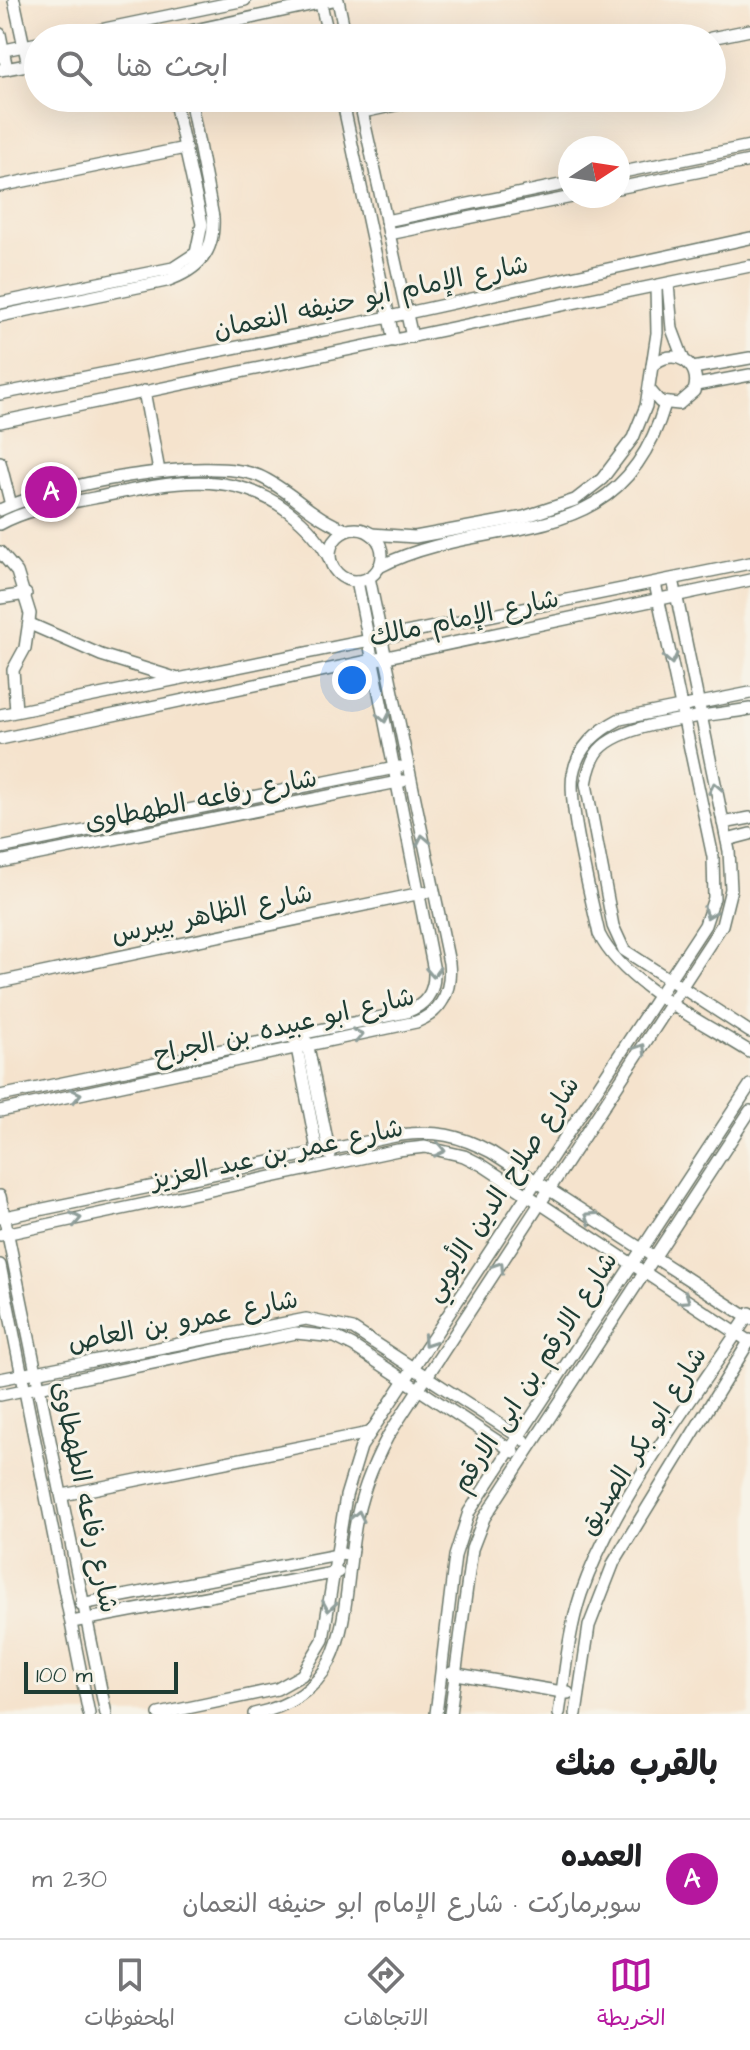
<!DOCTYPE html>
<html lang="ar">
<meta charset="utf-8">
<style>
:root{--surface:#fff;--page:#f6f6f6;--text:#202124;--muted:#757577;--line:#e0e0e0;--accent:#b5179e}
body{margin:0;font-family:"Architects Daughter","Playpen Sans Arabic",sans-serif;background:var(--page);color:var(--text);direction:rtl}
.compass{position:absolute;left:558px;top:136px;width:72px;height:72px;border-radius:50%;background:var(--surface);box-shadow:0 8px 32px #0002;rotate:78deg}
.scale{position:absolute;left:24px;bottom:20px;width:154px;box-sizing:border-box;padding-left:8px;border:4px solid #1f3d34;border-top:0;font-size:22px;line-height:28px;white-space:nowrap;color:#1f3d34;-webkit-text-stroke:6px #f7f3e8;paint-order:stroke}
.you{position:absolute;left:352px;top:680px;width:28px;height:28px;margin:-20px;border:6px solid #fff;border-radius:50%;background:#1a73e8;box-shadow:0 0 0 12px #1a73e833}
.badge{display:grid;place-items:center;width:52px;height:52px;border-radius:50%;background:var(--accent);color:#fff;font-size:26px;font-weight:700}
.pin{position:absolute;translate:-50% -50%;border:4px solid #fff;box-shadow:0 2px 8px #0006}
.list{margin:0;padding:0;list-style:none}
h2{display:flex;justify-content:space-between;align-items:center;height:104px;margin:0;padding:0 32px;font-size:34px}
h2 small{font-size:26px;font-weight:400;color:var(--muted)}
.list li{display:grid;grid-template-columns:52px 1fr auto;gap:24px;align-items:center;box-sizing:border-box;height:120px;padding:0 32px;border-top:2px solid var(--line)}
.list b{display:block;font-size:30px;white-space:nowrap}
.list p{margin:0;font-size:26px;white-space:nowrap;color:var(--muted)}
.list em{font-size:26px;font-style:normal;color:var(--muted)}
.icon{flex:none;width:44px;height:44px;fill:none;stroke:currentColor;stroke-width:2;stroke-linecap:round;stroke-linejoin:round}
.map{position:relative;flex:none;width:750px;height:1714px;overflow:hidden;direction:ltr}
.search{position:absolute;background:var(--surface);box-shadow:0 8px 32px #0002;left:24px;right:24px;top:24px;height:88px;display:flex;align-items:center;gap:20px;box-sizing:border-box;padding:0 28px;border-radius:44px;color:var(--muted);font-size:30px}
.sheet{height:224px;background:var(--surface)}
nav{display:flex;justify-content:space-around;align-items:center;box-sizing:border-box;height:112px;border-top:2px solid var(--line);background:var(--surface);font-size:22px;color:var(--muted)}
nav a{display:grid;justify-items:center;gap:4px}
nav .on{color:var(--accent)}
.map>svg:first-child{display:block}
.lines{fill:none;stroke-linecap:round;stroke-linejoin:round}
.minor-casing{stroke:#6a776a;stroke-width:14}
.minor{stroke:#fff;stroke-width:11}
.oneway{stroke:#8f9e9a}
.labels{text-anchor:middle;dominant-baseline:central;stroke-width:6;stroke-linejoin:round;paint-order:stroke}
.street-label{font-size:26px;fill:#1f3d34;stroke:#f7f3e8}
</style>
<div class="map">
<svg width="750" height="1714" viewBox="0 0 750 1714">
<rect width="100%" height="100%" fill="#f7f3e8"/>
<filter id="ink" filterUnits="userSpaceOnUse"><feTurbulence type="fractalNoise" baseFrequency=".0125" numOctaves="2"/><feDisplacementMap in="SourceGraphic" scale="16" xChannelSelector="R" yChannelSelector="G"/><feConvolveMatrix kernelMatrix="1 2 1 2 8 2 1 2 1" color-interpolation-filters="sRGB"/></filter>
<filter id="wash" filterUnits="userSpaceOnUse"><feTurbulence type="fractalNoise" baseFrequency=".006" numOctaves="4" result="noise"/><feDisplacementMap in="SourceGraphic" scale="32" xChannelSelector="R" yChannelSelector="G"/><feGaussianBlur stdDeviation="1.8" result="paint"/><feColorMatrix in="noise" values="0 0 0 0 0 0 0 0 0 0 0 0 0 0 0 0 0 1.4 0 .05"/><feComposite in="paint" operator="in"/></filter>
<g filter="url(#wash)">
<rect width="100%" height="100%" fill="#f5e3cd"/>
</g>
<g filter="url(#ink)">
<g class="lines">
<defs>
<g id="minor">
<path d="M14 0 28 65"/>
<path d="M320 0 329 38"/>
<path d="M338 0 346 38"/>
<path d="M0 34 7 69"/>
<path d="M61 38 245 0"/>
<path d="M158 38 333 0"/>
<path d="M711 38 750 30"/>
<path d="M0 51 38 43"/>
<path d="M0 70 38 63"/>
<path d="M342 98 394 341"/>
<path d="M359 98 412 337"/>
<path d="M363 112 428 98"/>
<path d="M618 173 750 146"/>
<path d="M0 186 185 148"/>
<path d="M618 188 750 161"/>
<path d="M386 221 570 183"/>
<path d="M389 234 577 196"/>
<path d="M668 284 672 329 683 358"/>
<path d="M0 303 173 268 196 253 202 224 174 98"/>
<path d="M0 316 166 281C199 270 215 252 213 217L190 98"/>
<path d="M652 366 657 333 656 287"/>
<path d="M693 368 750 358"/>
<path d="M696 385 750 375"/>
<path d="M144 391 159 471"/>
<path d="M0 394 389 317 750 238"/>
<path d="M0 422 750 266"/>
<path d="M0 462 11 505"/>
<path d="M0 510C50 486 208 454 259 476 291 490 313 519 347 530"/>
<path d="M0 524C29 508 63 504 94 498 162 484 228 466 288 511 307 525 321 540 331 562"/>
<circle cx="356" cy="555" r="26"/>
<path d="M371 534 415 537 524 517 575 500 602 479 633 438 646 406 652 366C673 345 703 364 694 391L679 404 660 402 649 389"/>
<path d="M0 552 17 572 30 614 25 648 13 670 16 711"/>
<path d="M379 567C490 510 619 560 665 404"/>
<path d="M0 598 26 594"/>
<path d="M30 624 101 655 175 678"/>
<path d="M750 693 620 719C597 731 578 747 573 774 567 803 592 901 599 934 624 985 703 1022 750 1052"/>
<path d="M750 709C712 716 624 721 599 750 591 760 588 772 586 784L613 926 624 950 750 1032"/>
<path d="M0 715 750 563"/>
<path d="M0 739 750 580"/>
<path d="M723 823 750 818"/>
<path d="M727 840 750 834"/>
<path d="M0 848 400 767"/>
<path d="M0 862 403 781"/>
<path d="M0 982 426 892"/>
<path d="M307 1042 330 1155"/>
<path d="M296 1043 318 1155"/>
<path d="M0 1096 406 1012C426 1005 435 992 434 971L357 581"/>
<path d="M0 1111 416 1022C442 1012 452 991 449 963L369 577"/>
<path d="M0 1196 106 1714"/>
<path d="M0 1218 400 1135C435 1130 459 1135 491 1152L750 1319"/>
<path d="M0 1235 398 1150 425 1147 464 1156 482 1165 750 1342"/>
<path d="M0 1265 89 1714"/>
<path d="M0 1379 306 1319 353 1329 524 1440"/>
<path d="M0 1395 296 1333 335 1337 353 1346 514 1452"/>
<path d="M63 1495 369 1433"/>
<path d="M81 1604 343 1554"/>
<path d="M72 1622 338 1572"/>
<path d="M451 1673 568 1693"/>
<path d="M159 1714 277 1689 302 1675 323 1640 346 1496 361 1447 705 925 714 898 713 857 655 583"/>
<path d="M254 1714C354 1693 341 1610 355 1528 360 1495 372 1466 388 1436L722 925 731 889 729 851 673 579"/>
<path d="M436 1714 455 1556 469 1512 750 1085"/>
<path d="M450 1714 472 1549 484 1518 750 1111"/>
<path d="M559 1714C565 1674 568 1633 581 1594 615 1497 693 1400 750 1313"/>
<path d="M576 1714 589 1626 614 1562 750 1340"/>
</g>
</defs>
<!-- minor casing -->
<use href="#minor" class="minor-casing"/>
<!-- minor -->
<use href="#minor" class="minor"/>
</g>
<!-- one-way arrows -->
<defs><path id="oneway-chevron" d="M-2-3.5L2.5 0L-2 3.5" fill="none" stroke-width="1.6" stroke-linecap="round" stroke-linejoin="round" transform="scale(2)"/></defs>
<g class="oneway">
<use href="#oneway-chevron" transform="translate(671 659) rotate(78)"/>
<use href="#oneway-chevron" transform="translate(384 717) rotate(79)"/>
<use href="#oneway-chevron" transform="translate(715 788) rotate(-102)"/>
<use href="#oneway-chevron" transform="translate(423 840) rotate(-102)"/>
<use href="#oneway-chevron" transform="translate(709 913) rotate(111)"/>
<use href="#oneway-chevron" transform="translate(433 972) rotate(87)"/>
<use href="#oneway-chevron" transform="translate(358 1035) rotate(-12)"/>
<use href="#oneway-chevron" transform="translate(641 1049) rotate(-57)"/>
<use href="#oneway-chevron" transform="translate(76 1095) rotate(-12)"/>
<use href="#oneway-chevron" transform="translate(440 1150) rotate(12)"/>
<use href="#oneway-chevron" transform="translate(590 1217) rotate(-146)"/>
<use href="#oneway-chevron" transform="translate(76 1219) rotate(-12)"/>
<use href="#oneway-chevron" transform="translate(499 1267) rotate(-57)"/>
<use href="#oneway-chevron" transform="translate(685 1299) rotate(34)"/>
<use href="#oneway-chevron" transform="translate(428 1341) rotate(124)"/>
<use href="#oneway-chevron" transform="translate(358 1516) rotate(-78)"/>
<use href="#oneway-chevron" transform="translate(329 1606) rotate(99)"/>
</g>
</g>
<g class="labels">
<!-- street labels -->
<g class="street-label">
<text transform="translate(371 297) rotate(-12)">شارع الإمام ابو حنيفه النعمان</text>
<text transform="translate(464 618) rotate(-12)">شارع الإمام مالك</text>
<text transform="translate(201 800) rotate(-11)">شارع رفاعه الطهطاوى</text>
<text transform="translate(212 914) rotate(-12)">شارع الظاهر بيبرس</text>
<text transform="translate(284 1026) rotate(-13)">شارع ابو عبيده بن الجراح</text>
<text transform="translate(277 1154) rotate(-12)">شارع عمر بن عبد العزيز</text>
<text transform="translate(502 1189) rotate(-57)">شارع صلاح الدين الأيوبي</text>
<text transform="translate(183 1321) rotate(-11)">شارع عمرو بن العاص</text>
<text transform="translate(535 1372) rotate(-57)">شارع الارقم بن ابى الارقم</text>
<text transform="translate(643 1441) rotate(-58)">شارع ابو بكر الصديق</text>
<text transform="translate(85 1497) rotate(78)">شارع رفاعه الطهطاوى</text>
</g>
</g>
</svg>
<svg class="compass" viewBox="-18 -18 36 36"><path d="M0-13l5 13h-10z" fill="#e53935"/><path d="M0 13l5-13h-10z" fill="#757577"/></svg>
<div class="scale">100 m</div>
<div class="you"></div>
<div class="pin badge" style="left:51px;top:492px">A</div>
<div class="search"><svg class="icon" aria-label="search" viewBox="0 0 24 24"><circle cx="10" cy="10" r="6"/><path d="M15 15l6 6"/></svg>ابحث هنا</div>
</div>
<section class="sheet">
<h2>بالقرب منك<small></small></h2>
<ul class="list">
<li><span class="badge">A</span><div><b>العمده</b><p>سوبرماركت · شارع الإمام ابو حنيفه النعمان</p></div><em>230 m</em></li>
</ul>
</section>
<nav>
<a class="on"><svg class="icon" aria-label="map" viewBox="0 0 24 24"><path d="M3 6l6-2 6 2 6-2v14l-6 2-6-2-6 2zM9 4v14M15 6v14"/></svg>الخريطة</a>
<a><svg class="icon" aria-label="directions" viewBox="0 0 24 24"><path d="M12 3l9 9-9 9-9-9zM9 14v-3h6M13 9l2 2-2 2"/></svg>الاتجاهات</a>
<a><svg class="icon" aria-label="saved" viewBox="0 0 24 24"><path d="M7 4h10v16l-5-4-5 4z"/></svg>المحفوظات</a>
</nav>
